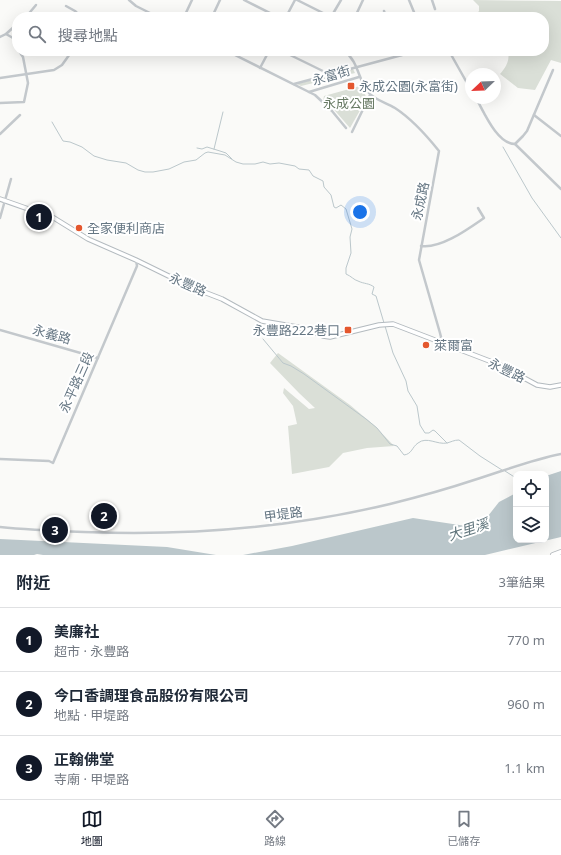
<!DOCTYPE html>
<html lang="zh-TW">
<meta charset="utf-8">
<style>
:root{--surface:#fff;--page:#f6f6f7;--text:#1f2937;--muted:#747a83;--line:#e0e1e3;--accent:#111827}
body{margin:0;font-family:"Noto Sans","Noto Sans TC",sans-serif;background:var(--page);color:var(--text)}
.controls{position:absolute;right:12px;bottom:12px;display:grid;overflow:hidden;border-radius:8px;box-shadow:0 4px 16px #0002}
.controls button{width:36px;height:36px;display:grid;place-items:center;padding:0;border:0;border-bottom:1px solid var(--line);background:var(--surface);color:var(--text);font:20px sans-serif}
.compass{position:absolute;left:465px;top:68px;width:36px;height:36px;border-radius:50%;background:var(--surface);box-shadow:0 4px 16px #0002;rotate:247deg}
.you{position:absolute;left:360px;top:212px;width:14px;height:14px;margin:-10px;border:3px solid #fff;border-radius:50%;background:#1a73e8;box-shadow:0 0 0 6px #1a73e833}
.badge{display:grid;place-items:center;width:26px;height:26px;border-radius:50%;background:var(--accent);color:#fff;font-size:13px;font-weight:700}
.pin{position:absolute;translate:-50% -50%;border:2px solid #fff;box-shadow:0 1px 4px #0006}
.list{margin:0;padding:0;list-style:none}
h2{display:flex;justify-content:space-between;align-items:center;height:52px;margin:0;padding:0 16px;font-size:17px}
h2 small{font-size:13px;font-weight:400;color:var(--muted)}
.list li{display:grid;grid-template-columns:26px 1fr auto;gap:12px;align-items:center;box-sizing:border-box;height:64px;padding:0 16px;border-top:1px solid var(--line)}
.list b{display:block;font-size:15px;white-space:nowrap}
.list p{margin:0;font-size:13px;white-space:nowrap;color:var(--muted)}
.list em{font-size:13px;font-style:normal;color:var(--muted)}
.icon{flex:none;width:22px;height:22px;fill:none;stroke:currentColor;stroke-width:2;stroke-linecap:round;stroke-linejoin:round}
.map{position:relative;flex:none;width:561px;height:555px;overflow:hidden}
.search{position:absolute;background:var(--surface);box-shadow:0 4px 16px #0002;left:12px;right:12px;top:12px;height:44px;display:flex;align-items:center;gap:10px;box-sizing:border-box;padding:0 14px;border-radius:16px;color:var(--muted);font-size:15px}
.sheet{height:244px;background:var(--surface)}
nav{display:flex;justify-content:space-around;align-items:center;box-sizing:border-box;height:56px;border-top:1px solid var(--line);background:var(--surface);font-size:11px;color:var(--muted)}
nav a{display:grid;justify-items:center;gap:2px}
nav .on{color:var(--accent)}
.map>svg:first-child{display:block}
.green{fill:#dadfd7}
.water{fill:#bbc7cb}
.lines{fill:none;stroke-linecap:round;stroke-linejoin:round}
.stream{stroke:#bbc7cb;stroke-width:1}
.secondary-casing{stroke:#b3babf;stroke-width:5.5}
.highway-casing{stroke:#b4b9bd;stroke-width:6}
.street{stroke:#c3c8cc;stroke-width:2.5}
.secondary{stroke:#fff;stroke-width:3.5}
.highway{stroke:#fff;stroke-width:4.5}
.poi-dot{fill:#e4572e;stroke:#fff;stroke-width:1.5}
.labels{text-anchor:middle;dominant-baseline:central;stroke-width:4;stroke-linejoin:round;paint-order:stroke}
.street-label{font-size:13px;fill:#657683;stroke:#fff}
.poi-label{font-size:13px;fill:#657683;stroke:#fff;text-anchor:start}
.park-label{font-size:13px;fill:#687a64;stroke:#fff}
.water-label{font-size:14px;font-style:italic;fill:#60757c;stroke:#fff}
</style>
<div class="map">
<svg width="561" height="555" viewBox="0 0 561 555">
<rect width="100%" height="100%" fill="#fafaf8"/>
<!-- green -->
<g class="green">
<path d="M473 0 561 1V63L551 60 535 90 518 88 500 74C506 67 510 61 508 51H544V17H474L479 11V6Z"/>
<path d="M353 69 355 73 301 86 297 84Z"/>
<path d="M360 86 367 98 350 128 330 105 323 101 324 96Z"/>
<path d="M278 353 350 405 375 426 394 446 367 448 343 453 329 467 292 474 288 426 297 424 293 406 283 393 284 388 309 409 315 408 299 393 270 363Z"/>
</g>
<!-- water -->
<g class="water">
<path d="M561 471V537L485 555H243L292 546 413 518 466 526 488 516 499 502 516 493V540H546V476Z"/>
<path d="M0 539 167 547 216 555H43L37 554 34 555H0Z"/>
</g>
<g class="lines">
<!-- stream -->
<g class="stream">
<path d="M52 122 63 141 70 142 82 147 94 156 107 160 126 163 138 170 145 172H153L169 169 184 162 196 160 205 153 208 152 225 155 236 162 243 164H255L263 162 270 164 279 163 295 166 299 169 309 170 313 176 323 181 324 187 331 195 334 207 336 208 341 205 346 209 352 229 350 237 351 253 346 268V274C351 276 354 280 358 281 364 284 369 283 374 287L372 294 376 296 384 323"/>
<path d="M503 147 532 198 561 238"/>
<path d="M197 148 202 149 207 147 220 151 226 153 232 159"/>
<path d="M214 149 223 112"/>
<path d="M385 326 393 353 406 381 408 391 417 406 420 425 425 433H429L433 430 435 431 447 443"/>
<path d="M263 339 283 363 291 366 304 374 366 419 377 428 390 444 397 446 404 455C412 454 412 447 418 443 427 436 437 445 447 443 451 442 454 440 459 440L480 456 502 470"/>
<path d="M505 471 516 478"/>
</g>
<defs>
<path id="secondary" d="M0 199 54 218 88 239 136 260 191 287 222 299 262 321 297 327 310 331 323 336 330 337 379 325 393 324 500 365 537 385 550 387 561 385"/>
<path id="highway" d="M553 555 561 552"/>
</defs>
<!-- secondary casing -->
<use href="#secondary" class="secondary-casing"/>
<!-- highway casing -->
<use href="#highway" class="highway-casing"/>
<!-- street -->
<g class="street">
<path d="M129 0 136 6 158 17"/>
<path d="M244 0 278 17"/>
<path d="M297 0 331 17"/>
<path d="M409 0 416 17"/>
<path d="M432 0 435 9"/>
<path d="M66 6 75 11 81 17"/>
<path d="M384 11 386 17"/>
<path d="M26 17 36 5"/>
<path d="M184 17 192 0"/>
<path d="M212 17 220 0"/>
<path d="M286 17 295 0"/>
<path d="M331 17 341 0"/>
<path d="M355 17 363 0"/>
<path d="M6 34 17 24"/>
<path d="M0 37 6 34 13 38 17 49"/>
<path d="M227 51 315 95 332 111 346 128"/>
<path d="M282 51 329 74"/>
<path d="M344 51C359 61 358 81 369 93 375 100 387 103 395 108 412 119 427 136 439 151L419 260 440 333 441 337 439 341"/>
<path d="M400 51 401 55"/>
<path d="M449 51 471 90"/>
<path d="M260 68 269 51"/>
<path d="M0 78 54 70 62 65 72 51"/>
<path d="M294 84 417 51"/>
<path d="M309 92 359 77"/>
<path d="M476 98C484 112 497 144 515 144L561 189"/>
<path d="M0 103 24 102 28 83 23 57 19 51"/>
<path d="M534 115 561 136"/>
<path d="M352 132 370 95"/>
<path d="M0 134 20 115"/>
<path d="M515 144 523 136 527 131 553 70"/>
<path d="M0 218 11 179"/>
<path d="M421 246C441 249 468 229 484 218L478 208"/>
<path d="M0 330 98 358"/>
<path d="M0 459 49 461 53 463 137 266 136 260"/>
<path d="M0 527C28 530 56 531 84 532 188 536 290 528 390 504 418 497 447 489 474 480 503 471 531 460 561 454"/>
</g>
<!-- secondary -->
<use href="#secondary" class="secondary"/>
<!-- highway -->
<use href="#highway" class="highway"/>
</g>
<!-- markers -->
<g class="poi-dot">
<rect x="347" y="82" width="8" height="8" rx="2"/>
<circle cx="79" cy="228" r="4"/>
<rect x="344" y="326" width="8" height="8" rx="2"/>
<circle cx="426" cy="345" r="4"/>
</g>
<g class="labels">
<!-- street labels -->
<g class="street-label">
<text transform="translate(331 75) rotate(-17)">永富街</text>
<text transform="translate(420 201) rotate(-78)">永成路</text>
<text transform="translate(188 284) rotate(24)">永豐路</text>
<text transform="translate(52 334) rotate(15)">永義路</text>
<text transform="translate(507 370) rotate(26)">永豐路</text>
<text transform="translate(76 382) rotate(-66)">永平路三段</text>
<text transform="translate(283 514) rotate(-8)">甲堤路</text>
</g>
<!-- poi labels -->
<g class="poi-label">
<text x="359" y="86">永成公園(永富街)</text>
<text x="87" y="228">全家便利商店</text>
<text x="340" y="330" text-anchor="end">永豐路222巷口</text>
<text x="434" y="345">萊爾富</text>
</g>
<!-- park labels -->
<g class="park-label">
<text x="349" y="103">永成公園</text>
</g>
<!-- water labels -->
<g class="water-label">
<text transform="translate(468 529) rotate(-18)">大里溪</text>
</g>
</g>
</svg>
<div class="controls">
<button><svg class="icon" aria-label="locate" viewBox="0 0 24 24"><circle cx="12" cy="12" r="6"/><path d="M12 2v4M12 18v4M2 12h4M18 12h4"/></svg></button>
<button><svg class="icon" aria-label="layers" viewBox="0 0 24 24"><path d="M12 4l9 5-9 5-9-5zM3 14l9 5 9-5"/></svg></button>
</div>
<svg class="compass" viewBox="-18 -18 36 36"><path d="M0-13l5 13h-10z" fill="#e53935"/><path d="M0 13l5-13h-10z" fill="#747a83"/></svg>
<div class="you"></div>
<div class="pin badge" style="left:39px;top:217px">1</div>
<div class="pin badge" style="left:104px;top:516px">2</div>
<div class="pin badge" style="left:55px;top:530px">3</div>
<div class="search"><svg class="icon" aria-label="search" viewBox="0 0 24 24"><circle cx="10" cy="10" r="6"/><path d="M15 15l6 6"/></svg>搜尋地點</div>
</div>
<section class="sheet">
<h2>附近<small>3筆結果</small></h2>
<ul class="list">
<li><span class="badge">1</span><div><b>美廉社</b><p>超市 · 永豐路</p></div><em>770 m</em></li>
<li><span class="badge">2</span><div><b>今口香調理食品股份有限公司</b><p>地點 · 甲堤路</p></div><em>960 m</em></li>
<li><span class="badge">3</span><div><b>正翰佛堂</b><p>寺廟 · 甲堤路</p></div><em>1.1 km</em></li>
</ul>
</section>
<nav>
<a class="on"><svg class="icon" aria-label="map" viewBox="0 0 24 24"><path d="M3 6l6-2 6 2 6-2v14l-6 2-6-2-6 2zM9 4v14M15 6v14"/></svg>地圖</a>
<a><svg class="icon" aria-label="directions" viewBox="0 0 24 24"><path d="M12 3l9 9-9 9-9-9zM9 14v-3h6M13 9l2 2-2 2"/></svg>路線</a>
<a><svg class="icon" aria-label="saved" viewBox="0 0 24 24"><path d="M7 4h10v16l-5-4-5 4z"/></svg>已儲存</a>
</nav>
